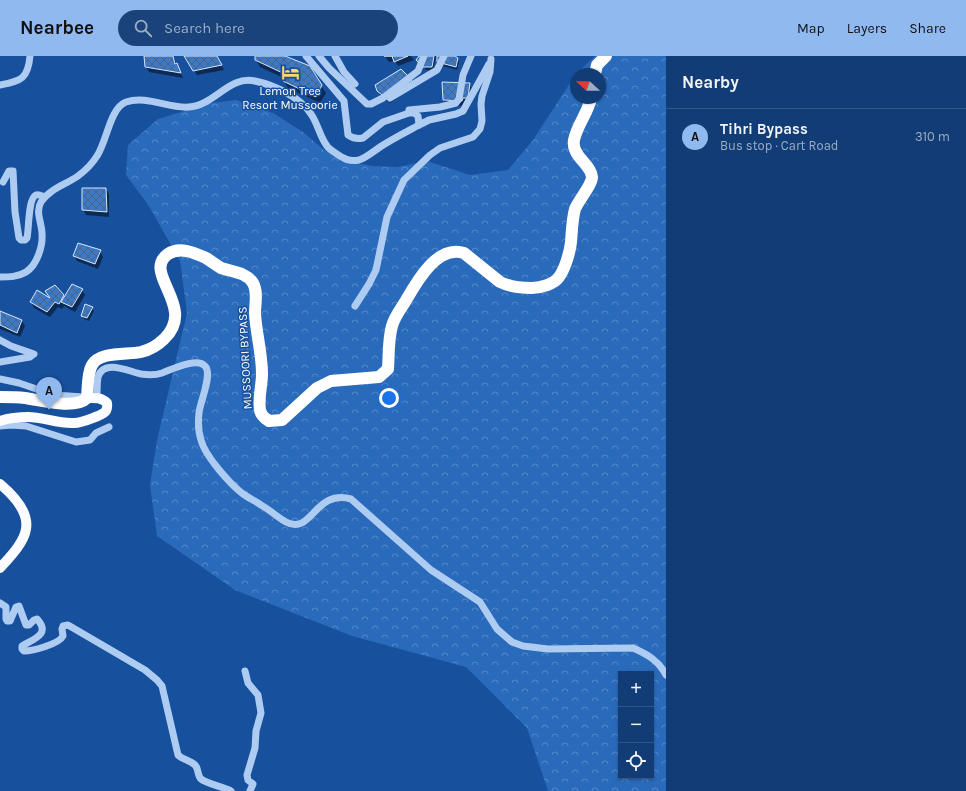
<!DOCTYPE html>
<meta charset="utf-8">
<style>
:root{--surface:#113c76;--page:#1a437b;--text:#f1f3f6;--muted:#9cadc5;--line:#305688;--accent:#90b9f0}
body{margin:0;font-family:Karla,sans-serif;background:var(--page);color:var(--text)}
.controls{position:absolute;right:12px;bottom:12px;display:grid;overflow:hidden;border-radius:0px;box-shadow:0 1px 3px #0004}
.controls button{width:36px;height:36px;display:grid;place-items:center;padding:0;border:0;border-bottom:1px solid var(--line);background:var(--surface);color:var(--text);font:20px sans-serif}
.compass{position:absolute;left:570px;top:12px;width:36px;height:36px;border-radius:50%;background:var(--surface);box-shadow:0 1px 3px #0004;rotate:291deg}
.you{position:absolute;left:389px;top:342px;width:14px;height:14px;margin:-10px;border:3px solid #fff;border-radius:50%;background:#1a73e8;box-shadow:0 0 0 6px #1a73e833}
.badge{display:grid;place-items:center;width:26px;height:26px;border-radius:50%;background:var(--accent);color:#111;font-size:13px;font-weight:700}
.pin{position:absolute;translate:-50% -33px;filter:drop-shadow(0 1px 2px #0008)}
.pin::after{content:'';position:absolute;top:21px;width:14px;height:12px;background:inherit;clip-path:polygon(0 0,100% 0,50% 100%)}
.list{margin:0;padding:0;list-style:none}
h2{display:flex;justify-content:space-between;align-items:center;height:52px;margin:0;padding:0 16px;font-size:17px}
h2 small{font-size:13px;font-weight:400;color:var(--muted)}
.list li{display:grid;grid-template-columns:26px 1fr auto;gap:12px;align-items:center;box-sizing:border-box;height:56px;padding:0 16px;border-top:1px solid var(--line)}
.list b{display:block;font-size:15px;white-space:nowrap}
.list p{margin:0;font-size:13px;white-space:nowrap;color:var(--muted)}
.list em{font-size:13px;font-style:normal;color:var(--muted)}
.icon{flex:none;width:22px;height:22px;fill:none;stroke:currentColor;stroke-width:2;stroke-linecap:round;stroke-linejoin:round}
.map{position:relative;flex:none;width:666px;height:735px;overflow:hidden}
header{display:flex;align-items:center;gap:24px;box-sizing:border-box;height:56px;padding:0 20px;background:var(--accent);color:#111}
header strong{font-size:19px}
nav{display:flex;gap:22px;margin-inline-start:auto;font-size:14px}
.search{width:280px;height:36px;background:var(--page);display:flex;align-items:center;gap:10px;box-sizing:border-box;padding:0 14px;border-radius:22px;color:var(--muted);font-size:15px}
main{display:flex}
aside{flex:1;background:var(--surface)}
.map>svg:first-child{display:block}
.forest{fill:url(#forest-crowns);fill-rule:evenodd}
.shadow{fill:#0007}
.building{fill:url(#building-cross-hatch);stroke:#d6e7fd}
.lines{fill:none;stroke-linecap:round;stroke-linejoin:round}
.minor{stroke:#aeccf2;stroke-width:7}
.major{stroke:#fafcff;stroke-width:10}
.highway{stroke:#fff;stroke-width:12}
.labels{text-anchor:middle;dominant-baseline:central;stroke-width:3;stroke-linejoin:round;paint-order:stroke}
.poi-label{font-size:12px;fill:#fff;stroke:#17509d}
.street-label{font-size:12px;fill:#fff;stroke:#17509d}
</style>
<header>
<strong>Nearbee</strong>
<div class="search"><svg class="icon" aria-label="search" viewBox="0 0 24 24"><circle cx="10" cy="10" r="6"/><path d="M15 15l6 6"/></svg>Search here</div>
<nav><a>Map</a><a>Layers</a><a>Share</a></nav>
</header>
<main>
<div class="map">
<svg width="666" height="735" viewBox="0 0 666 735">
<defs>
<pattern id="forest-crowns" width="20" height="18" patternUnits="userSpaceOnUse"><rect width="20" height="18" fill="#2a6aba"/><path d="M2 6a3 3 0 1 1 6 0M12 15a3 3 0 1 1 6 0" fill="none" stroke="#5588c8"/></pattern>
<pattern id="building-cross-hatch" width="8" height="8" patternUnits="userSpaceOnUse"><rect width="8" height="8" fill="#4079c3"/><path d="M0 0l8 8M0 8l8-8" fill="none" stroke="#45658d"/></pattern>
</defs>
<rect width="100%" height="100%" fill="#17509d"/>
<!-- forest -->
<path class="forest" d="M595 0H666V735H548L527 672 466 611 352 580 235 534 157 480 150 429 157 384 187 257 180 205 149 150 126 119 128 89 158 63 211 47 236 44 273 57 303 76 324 94 346 105 372 110 397 111 427 105 470 119 508 114 533 84 576 18V42H600V18H576ZM621 618H651V720H621Z"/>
<!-- shadow -->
<g class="shadow">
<path d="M145 0H173L183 22 149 16 146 11Z"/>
<path d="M185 0H216L224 14 197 19Z"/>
<path d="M256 0H282L321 30 326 37 320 47 288 32 284 25 286 23 260 11 256 4Z"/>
<path d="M385 0H411L414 4 398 10 395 5 389 6Z"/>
<path d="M420 0H436L433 14H426L420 7Z"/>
<path d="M438 0H453L457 2 459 6 457 14 440 9Z"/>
<path d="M411 25 414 30 390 47 381 40 378 34Z"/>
<path d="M469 28 472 33 465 50 447 49 444 44Z"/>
<path d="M106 133 109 138V161L86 159 83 153Z"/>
<path d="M100 195 103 201 98 213 77 205 74 200Z"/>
<path d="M82 234 85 239 75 256 64 250 62 253 58 251 50 261 34 252 31 246H53L63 240 64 242Z"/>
<path d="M92 252 94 255 89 265 84 263 82 259Z"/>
<path d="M0 256 22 265 25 270 20 281 0 273Z"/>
</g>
<!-- building -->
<g class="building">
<path d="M144 0H173L175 8 177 7 181 17 145 11Z"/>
<path d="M184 0H217L222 9 193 15Z"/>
<path d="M255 0H285L310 10 322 29 316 41 283 25 287 19 255 4Z"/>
<path d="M384 0H408L394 6 392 0Z"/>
<path d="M419 0H434L432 11H423L416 4Z"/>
<path d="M437 0H455L458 2 456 11 437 6Z"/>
<path d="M401 13 412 24 386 42 377 35 375 29Z"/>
<path d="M442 26 470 27 468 42H463L462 45 443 44Z"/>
<path d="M82 132H106L107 156 82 154Z"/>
<path d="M78 187 101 194 95 208 73 200Z"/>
<path d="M72 228 83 233 72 251 61 246Z"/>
<path d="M55 229 64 239 59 248 55 246 47 256 30 246 37 234 50 242 45 235Z"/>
<path d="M85 248 93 251 87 262 81 260Z"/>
<path d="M0 255 22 264 17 277 0 269Z"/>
</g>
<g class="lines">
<!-- minor -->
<g class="minor">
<path d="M319 0 329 12 367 48H371L383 42 418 15 424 0"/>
<path d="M335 0 344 16 355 28"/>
<path d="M0 29C21 25 28 23 30 0"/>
<path d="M390 42 437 14 444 0"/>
<path d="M409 54 440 51 456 47 459 43 463 19 471 0"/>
<path d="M419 69 429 64 456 58 463 55 489 8"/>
<path d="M3 126 9 115H13L15 156 19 182 21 184H25L27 182C29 174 28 142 36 139 39 138 42 140 45 141"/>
<path d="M0 221C9 221 18 221 26 216 37 209 43 190 42 178 42 167 35 156 41 146 49 133 67 128 78 120 86 114 92 108 97 100 107 85 110 52 126 46 147 39 169 53 189 51 214 50 229 19 255 25 274 29 300 41 311 58 318 68 320 81 327 90 329 93 334 96 337 98 344 103 350 106 359 104 366 102 374 95 380 91 392 83 406 76 419 69L418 60 414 57H409L383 66 363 82C358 83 352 82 348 79L344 45 306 0"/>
<path d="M355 250 369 228 376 214 387 161 404 124 430 99 440 92 473 81 480 73 482 65 481 48 482 40 490 16 491 3"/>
<path d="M0 284 11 290 34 298 30 301 0 306"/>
<path d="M0 323 19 327 54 339 83 341"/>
<path d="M97 342C97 335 97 327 98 321 104 302 130 316 141 318 148 319 156 319 162 317 173 313 197 301 205 310 213 318 200 346 199 357 198 366 198 375 201 384 205 400 230 428 243 438 249 442 255 445 261 449 270 454 277 461 286 466 312 480 314 433 351 443L431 514 480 546 497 573 512 586 523 590 548 593 633 592C647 598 659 605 666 619"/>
<path d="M0 370 11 369 26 370 76 386 90 384 96 377 109 371"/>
<path d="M0 547 6 551V563L7 565H10L16 551 19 550 26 569H29L34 564 37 563C51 578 34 583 22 590V593L24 595C33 595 59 588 63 580L62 573 63 570 68 569 145 614 157 624 162 630 178 699C183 704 190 704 195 709 199 713 197 719 201 723 207 728 224 731 231 735"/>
<path d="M245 615 248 627 258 639 261 657 256 675 255 692 247 719 248 724 253 728 250 735"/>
</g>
<!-- major -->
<g class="major">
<path d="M0 365C9 362 18 361 28 361 43 361 58 368 74 367 82 367 90 363 98 360 105 357 108 355 107 347 101 341 94 342 87 342"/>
<path d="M0 428C12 438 29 455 26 473 24 487 9 502 0 512"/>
</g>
<!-- highway -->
<g class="highway">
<path d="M595 18 597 9 606 0"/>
<path d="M0 341C9 341 17 341 25 342 40 344 75 354 87 342 88 331 87 318 92 309 100 295 127 299 141 296 149 294 158 289 164 283 198 251 141 217 168 198 180 190 195 197 206 202 211 205 216 209 221 212 232 216 246 216 253 227 258 236 255 248 255 257 256 277 262 297 262 318 262 330 258 341 260 354 261 359 264 362 269 365L282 364 317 332 331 325 379 321 388 313C389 299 388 284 392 270 394 262 400 254 405 246 416 227 437 188 464 197L500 226C510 231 521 232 532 232 541 232 554 228 559 221 565 213 570 196 571 186 572 175 572 164 575 153 578 145 592 129 592 121 591 108 571 100 574 84 577 69 588 57 591 42"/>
</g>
</g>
<!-- icons -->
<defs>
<symbol id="hotel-bare" viewBox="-9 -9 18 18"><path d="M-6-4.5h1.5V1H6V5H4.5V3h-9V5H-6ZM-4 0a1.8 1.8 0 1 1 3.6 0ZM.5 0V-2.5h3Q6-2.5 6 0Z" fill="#ffd770" stroke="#17509d" stroke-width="2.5" paint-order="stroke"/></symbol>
</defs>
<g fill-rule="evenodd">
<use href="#hotel-bare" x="278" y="4" width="25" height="25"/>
</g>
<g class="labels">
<!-- poi labels -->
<g class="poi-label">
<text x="290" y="35">Lemon Tree<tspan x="290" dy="14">Resort Mussoorie</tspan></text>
</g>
<!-- street labels -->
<g class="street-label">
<text transform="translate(245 302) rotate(-93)">MUSSOORI BYPASS</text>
</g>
</g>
</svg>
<div class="controls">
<button>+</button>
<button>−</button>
<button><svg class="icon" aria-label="locate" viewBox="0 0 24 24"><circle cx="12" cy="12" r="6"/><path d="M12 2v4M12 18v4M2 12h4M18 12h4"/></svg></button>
</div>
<svg class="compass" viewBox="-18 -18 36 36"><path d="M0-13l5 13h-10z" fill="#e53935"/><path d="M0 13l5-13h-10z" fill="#9cadc5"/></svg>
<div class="you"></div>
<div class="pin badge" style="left:49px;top:354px">A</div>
</div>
<aside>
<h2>Nearby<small></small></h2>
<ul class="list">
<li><span class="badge">A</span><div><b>Tihri Bypass</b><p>Bus stop · Cart Road</p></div><em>310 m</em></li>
</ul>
</aside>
</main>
